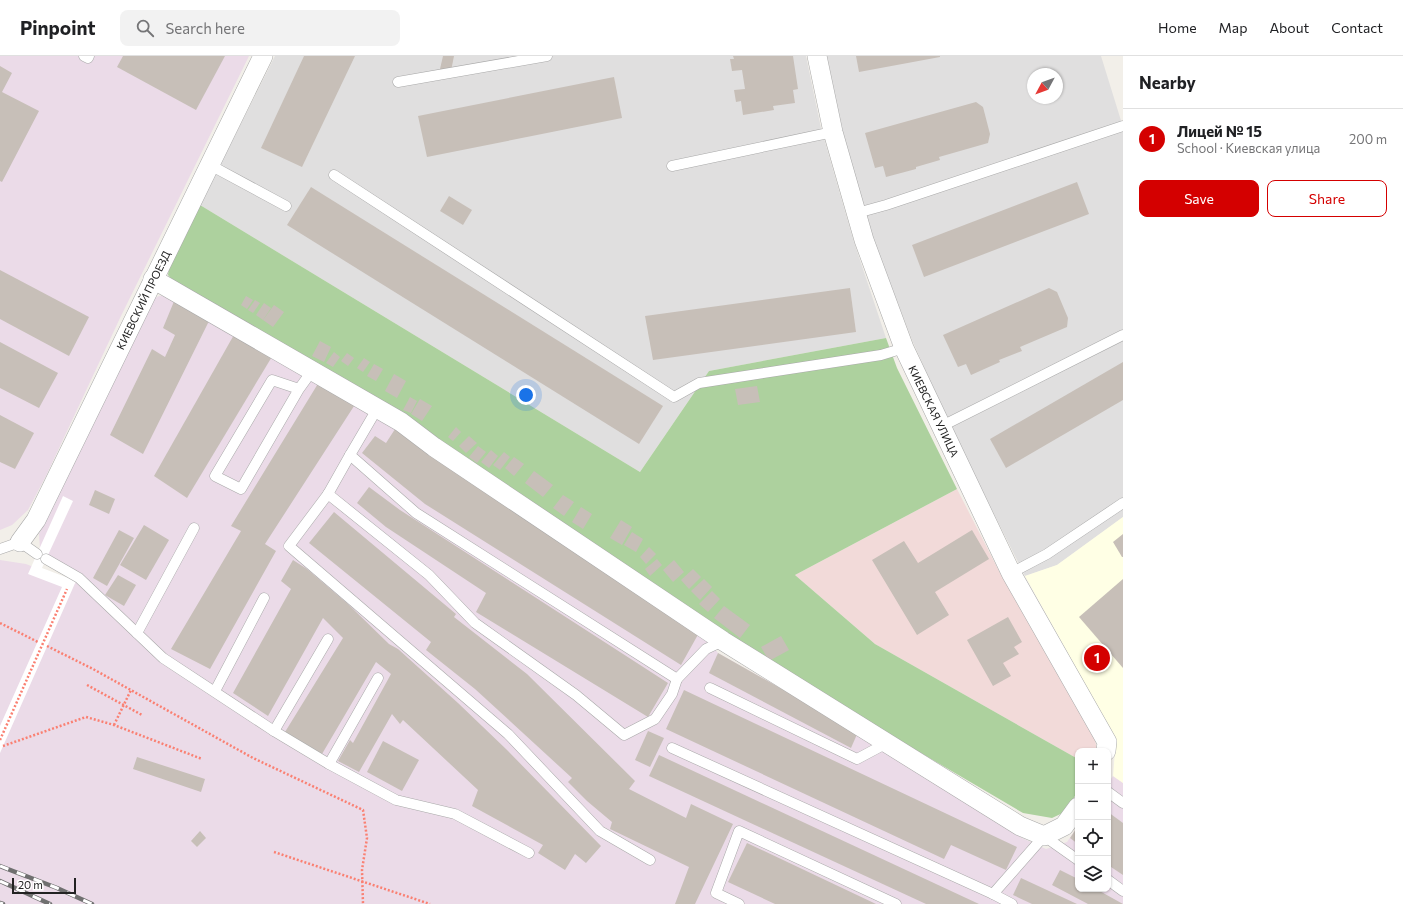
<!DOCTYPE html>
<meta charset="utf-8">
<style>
:root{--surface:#fff;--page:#f2f2f2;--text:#202124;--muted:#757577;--line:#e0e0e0;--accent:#d40000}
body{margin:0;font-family:Commissioner,sans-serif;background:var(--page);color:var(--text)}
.controls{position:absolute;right:12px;bottom:12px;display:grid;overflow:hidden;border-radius:8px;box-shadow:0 1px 3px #0004}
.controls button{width:36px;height:36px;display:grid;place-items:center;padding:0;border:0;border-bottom:1px solid var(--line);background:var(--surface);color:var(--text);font:20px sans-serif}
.compass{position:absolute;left:1027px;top:12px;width:36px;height:36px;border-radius:50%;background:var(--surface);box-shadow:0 1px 3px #0004;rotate:229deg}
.scale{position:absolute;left:12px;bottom:10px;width:64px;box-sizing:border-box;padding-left:4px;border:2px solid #222;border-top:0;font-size:11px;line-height:14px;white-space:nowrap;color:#222;-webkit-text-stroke:3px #fff;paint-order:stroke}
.you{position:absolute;left:526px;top:339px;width:14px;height:14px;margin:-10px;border:3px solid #fff;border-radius:50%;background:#1a73e8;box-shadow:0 0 0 6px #1a73e833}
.badge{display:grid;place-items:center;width:26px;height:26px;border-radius:50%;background:var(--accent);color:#fff;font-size:13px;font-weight:700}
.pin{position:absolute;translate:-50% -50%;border:2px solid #fff;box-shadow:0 1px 4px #0006}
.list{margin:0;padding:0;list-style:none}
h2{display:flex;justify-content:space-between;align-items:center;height:52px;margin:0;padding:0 16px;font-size:17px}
h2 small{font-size:13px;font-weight:400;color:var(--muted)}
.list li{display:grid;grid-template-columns:26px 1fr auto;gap:12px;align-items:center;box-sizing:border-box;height:60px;padding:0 16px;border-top:1px solid var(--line)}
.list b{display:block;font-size:15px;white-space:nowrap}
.list p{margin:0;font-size:13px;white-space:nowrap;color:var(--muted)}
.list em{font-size:13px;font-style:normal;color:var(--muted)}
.actions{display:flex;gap:8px;padding:12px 16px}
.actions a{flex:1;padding:9px 0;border:1px solid var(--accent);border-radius:8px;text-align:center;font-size:14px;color:var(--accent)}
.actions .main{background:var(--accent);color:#fff}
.icon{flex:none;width:22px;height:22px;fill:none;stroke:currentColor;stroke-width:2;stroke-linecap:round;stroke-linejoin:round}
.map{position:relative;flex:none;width:1123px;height:848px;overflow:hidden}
header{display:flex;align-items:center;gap:24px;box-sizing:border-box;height:56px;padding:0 20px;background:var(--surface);border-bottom:1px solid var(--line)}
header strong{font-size:19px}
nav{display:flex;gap:22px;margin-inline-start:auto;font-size:14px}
.search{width:280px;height:36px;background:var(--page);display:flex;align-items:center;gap:10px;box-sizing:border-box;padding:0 14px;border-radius:8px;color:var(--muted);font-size:15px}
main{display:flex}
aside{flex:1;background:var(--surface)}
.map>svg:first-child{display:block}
.residential{fill:#e0dfdf;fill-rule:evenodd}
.commercial{fill:#f2dad9}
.industrial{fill:#ebdbe8}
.education{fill:#ffffe5}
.forest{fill:#add19e}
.pier{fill:#fff}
.building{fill:#c7bfb8}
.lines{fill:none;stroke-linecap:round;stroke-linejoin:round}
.lane-casing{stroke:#a9a9a9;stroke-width:11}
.street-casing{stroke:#a9a9a9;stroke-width:20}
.path{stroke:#fa8072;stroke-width:2.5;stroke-dasharray:2 2;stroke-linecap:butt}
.lane{stroke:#fff;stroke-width:10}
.street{stroke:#fff;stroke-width:19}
.rail-casing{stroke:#707070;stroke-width:4.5}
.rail{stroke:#fff;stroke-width:3;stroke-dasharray:9;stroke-linecap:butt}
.labels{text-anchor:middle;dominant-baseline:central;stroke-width:3;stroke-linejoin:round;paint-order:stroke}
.street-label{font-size:11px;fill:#222;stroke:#fff}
</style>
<header>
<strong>Pinpoint</strong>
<div class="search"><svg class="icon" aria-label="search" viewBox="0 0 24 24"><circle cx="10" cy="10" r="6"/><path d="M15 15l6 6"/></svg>Search here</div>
<nav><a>Home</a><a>Map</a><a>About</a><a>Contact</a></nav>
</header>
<main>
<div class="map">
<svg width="1123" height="848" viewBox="0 0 1123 848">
<rect width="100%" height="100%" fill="#f2efe9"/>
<!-- residential -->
<g class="residential">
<path d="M275 0H806L821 72 853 183 886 282 709 315 640 416 200 149Z"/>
<path d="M825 0H1101L1123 71V461L1057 509 1025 520 953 376 912 284 871 177 840 72ZM1033 18H1057V42H1033Z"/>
</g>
<!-- commercial -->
<path class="commercial" d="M957 433 1000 517 1095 684 1097 695H1078V703L875 588 795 519Z"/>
<!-- industrial -->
<g class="industrial">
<path d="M0 0H249L120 262 46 420 28 454 12 469 0 474Z"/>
<path d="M167 239 397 370 700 575 718 597 858 676 1022 782 1046 793 1067 786 1078 770V833H1108V727L1113 720 1123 727V848H0V504L26 508 76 528 40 493 39 478 155 242 159 240Z"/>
</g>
<!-- education -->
<path class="education" d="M1123 461V727L1113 720 1116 684 1025 520 1057 509Z"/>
<!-- forest -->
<path class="forest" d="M200 149 640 416 709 315 886 282 897 312 957 433 795 519 875 588 1078 703V734L1067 755 1052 762 1023 757 773 610 174 226 168 219 169 211Z"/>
<!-- pier -->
<path class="pier" d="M63 440 73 445 42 512 76 525 0 697V670L62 531 28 518Z"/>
<!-- building -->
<g class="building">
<path d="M123 0H225L196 54 117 11Z"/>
<path d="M304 0H355L302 111 261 92Z"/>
<path d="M443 0H454L451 15 440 13Z"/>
<path d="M733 0H793L798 33 793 34 795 47 773 50 774 54 743 59 741 45 736 46 734 34 745 33 742 14 732 15 730 3H734Z"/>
<path d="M856 0H940V1L859 16Z"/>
<path d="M0 10 12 17 2 36 39 55 2 126 0 125Z"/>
<path d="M614 21 622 62 427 101 418 60Z"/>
<path d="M976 46 983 51 990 78 988 87 939 101 940 104 916 111V113L886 121 883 110 875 112 865 77Z"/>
<path d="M1077 126 1089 158 924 221 912 189Z"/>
<path d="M311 131 663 350 639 388 287 169Z"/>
<path d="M449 140 472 154 463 169 440 155Z"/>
<path d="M0 214 89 261 69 300 0 263Z"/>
<path d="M850 232 856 276 653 304 645 260Z"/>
<path d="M1049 232 1057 236 1068 262 1067 271 1020 291 1022 295 999 304 1000 306 971 319 966 308 958 311 943 279Z"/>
<path d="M246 240 253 244 247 253 241 249Z"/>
<path d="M175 243 210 263 143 398 110 379 152 293 165 301 175 279 163 272Z"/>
<path d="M255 244 260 247 253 257 248 254Z"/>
<path d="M264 247 271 252 263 264 256 259Z"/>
<path d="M274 249 284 256 273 271 263 264Z"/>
<path d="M235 277 273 299 187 442 154 420Z"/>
<path d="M320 285 331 291 324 306 312 300Z"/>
<path d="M0 286 58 317 39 352 0 332Z"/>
<path d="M334 296 340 301 333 311 326 307Z"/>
<path d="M347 297 354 302 348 310 341 305Z"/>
<path d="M364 302 370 306 363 316 357 312Z"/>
<path d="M1123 306V344L1006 412 990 383Z"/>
<path d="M374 308 383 313 376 325 367 320Z"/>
<path d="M394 318 406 325 397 342 385 335Z"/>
<path d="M319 326 356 347 265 488 276 495 210 613 171 593 241 475 231 470Z"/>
<path d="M757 330 760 346 738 349 735 333Z"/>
<path d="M410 341 417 345 411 357 403 354Z"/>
<path d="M420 343 432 350 422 365 411 358Z"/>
<path d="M0 359 34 377 15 413 0 406Z"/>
<path d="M397 370 700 575 681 609 425 448 362 397 375 380 386 387Z"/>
<path d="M456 371 461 376 453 385 448 381Z"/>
<path d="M469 380 477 387 466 397 459 390Z"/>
<path d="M478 390 486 396 477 407 469 401Z"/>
<path d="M491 394 498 400 489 412 481 406Z"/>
<path d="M504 396 510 401 500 414 493 409Z"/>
<path d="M514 401 524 408 514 420 505 412Z"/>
<path d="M534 415 553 429 543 441 525 427Z"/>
<path d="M369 431 400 454 668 627 648 661 476 556 486 537 386 471 357 447Z"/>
<path d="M95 434 115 443 109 458 89 449Z"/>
<path d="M563 439 574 446 564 460 553 452Z"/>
<path d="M581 451 592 458 583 473 572 466Z"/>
<path d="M334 456 456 558 454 561 527 618 635 725 629 733 686 762 691 748 733 768 695 848H675L689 811 610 773 612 766 587 745 568 726 572 722 475 633 426 594 431 586 309 487Z"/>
<path d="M621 464 632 471 622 489 610 482Z"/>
<path d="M144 469 169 484 146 524 120 509Z"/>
<path d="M119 474 134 482 107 530 93 522Z"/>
<path d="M972 474 989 503 935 536 949 559 917 579 872 504 904 485 918 507Z"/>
<path d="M632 476 643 483 636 496 624 489Z"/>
<path d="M1123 478V501H1122L1113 486Z"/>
<path d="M649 491 656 498 646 508 640 501Z"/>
<path d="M657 503 662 509 650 520 645 513Z"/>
<path d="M293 504 307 513 348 548 389 588 398 593 458 647 506 693 601 790 586 807 575 798 565 814 538 797 543 789 472 750 478 734 403 664 400 668 392 658 359 716 338 705 350 684 353 687 391 618 376 606 322 698 285 676 343 582 323 562 268 660 233 637 291 533 281 525Z"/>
<path d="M674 504 684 516 673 526 663 514Z"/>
<path d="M693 513 701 521 689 533 681 524Z"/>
<path d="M118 519 136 529 124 550 105 539Z"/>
<path d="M704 523 712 531 700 544 691 535Z"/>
<path d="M1123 523V612L1079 561Z"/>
<path d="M712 535 720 543 708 556 699 548Z"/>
<path d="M724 550 750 569 740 582 714 562Z"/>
<path d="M1008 561 1022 586 1014 591 1019 598 1003 607 1011 620 993 630 967 584Z"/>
<path d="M781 580 789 594 769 605 761 591Z"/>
<path d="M718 597 858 676 851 692 709 617Z"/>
<path d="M684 634 1017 791 1006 814 951 789 944 803 666 673Z"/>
<path d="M648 675 664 682 650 711 635 704Z"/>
<path d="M383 685 419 704 402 735 367 716Z"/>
<path d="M659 699 979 848H926L649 720Z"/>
<path d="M137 701 205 723 201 736 133 713Z"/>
<path d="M1108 756 1123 767V819L1108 809Z"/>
<path d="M1078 770V788L1070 782Z"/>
<path d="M200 775 206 782 197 791 191 785Z"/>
<path d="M747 787 876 848H775L728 826Z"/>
<path d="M1060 814 1078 823V833H1096L1123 848H1088L1052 829Z"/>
<path d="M1021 822 1077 848H1032L1013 839Z"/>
</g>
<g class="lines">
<defs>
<g id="lane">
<path d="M84 0 88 2 89 0"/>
<path d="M398 26 547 0"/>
<path d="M210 109 286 150"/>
<path d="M672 110 833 76"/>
<path d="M334 119 674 341 699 327 881 299 904 292"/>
<path d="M857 157 886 149 1123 70"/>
<path d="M299 333 272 324 215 420 241 433 299 333 312 315"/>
<path d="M377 353 350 399 416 457 677 623 706 593 723 585"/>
<path d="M942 370 1123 279"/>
<path d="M350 399 328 438 289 490 508 678 600 775 650 804"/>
<path d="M328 438 429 519 475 567 576 639 624 679 655 663 672 638 677 623"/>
<path d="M0 493 20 486 37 498"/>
<path d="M46 503 79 522 163 602 274 675 329 708 396 744 455 758 529 797"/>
<path d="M1011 517 1047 498 1123 447"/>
<path d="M137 577 194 472"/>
<path d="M710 632 857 703 887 687"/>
<path d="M215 635 264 542"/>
<path d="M274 675 328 583"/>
<path d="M672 692 993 838"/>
<path d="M329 708 378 622"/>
<path d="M1108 736 1123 747"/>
<path d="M1108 824 1123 835"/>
<path d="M739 848 716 837 739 775 896 848"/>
<path d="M1012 848 993 838 1044 780 1078 804"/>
</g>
<g id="street">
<path d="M817 0 833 76 864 184 904 292 1011 517 1107 686 1106 695"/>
<path d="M153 223 401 366 434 391 723 585 1020 770 1044 780 1064 770 1078 751"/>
<path d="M20 486 36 464 263 0"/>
</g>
</defs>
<!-- lane casing -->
<use href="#lane" class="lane-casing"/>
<!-- street casing -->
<use href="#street" class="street-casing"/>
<!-- path -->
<g class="path">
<path d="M0 567 38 586"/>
<path d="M47 590 93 613 253 702 363 754 367 782 362 814 363 848"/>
<path d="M87 629 142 659"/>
<path d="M114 669 131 634"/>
<path d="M0 684 67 533"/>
<path d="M3 690 86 661 114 669 202 703"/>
<path d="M274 796 430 848"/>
</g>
<!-- lane -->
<use href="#lane" class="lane"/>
<!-- street -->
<use href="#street" class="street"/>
<defs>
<g id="rail">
<path d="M0 810 57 832 92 848"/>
<path d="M0 825 50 848"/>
<path d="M0 847 3 848"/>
</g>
</defs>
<!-- rail casing -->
<use href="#rail" class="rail-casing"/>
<!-- rail -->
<use href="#rail" class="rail"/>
</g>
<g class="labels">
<!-- street labels -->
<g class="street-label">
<text transform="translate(143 244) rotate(-64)">КИЕВСКИЙ ПРОЕЗД</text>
<text transform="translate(934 355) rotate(64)">КИЕВСКАЯ УЛИЦА</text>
</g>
</g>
</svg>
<div class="controls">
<button>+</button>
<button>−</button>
<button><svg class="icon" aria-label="locate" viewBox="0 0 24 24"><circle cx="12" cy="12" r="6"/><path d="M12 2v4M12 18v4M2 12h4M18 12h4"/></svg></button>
<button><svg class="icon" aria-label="layers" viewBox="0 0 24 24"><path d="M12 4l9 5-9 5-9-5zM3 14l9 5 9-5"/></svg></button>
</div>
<svg class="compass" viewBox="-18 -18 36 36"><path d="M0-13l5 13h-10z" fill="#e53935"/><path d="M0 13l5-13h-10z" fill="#757577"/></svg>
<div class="scale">20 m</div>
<div class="you"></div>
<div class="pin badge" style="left:1097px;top:602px">1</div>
</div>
<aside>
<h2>Nearby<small></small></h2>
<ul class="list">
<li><span class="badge">1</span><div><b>Лицей № 15</b><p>School · Киевская улица</p></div><em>200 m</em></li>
</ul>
<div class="actions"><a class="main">Save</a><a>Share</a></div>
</aside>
</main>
